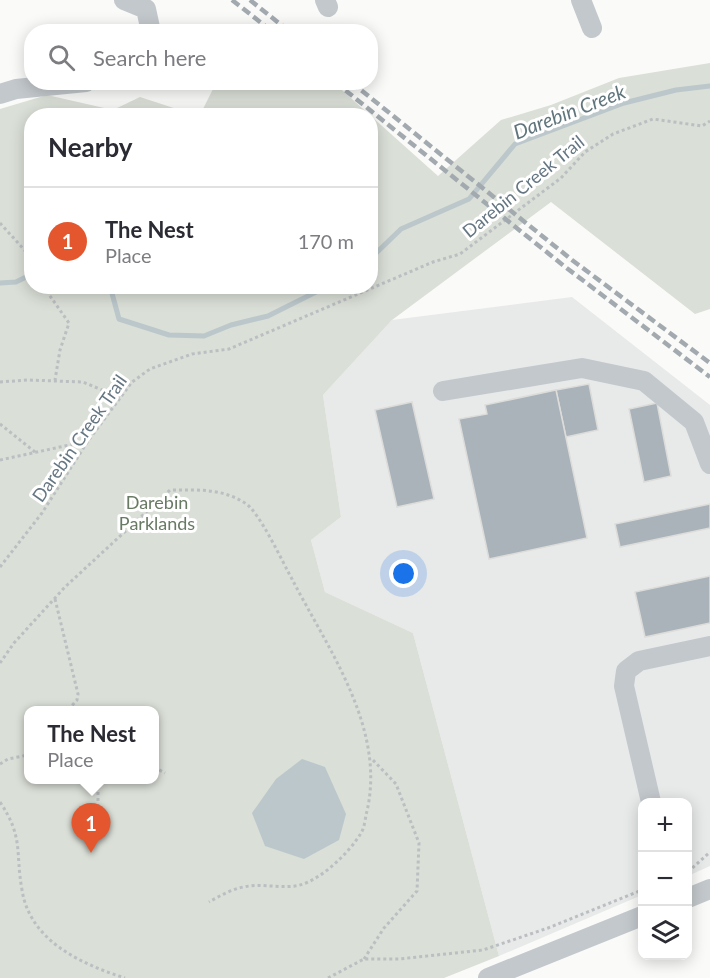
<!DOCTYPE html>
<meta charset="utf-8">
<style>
:root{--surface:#fff;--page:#f2f2f3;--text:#2b2b33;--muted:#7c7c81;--line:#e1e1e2;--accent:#e4572e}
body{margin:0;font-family:Lato,sans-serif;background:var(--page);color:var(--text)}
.controls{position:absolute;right:18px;bottom:18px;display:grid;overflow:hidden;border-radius:12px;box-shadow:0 3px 15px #0003}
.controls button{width:54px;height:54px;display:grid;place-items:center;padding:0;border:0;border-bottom:2px solid var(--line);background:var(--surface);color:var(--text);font:30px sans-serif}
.you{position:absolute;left:404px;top:574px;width:21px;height:21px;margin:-15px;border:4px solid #fff;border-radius:50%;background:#1a73e8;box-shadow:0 0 0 9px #1a73e833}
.badge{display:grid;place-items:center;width:39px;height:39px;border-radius:50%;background:var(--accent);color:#fff;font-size:20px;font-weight:700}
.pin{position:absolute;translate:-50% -50px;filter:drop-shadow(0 2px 3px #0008)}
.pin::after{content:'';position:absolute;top:32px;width:21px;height:18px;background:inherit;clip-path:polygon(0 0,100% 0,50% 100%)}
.popup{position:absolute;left:24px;top:706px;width:135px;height:78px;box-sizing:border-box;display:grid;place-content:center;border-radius:12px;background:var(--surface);filter:drop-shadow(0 2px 4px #0005);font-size:20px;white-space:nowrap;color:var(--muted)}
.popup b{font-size:22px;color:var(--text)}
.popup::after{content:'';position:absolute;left:50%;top:100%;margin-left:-12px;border:12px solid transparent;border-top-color:var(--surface)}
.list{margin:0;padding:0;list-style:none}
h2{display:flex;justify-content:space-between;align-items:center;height:78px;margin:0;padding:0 24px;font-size:26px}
h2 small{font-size:20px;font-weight:400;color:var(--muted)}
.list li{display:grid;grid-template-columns:39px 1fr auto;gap:18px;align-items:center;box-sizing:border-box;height:108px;padding:0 24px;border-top:2px solid var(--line)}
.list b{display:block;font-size:22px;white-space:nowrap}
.list p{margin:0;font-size:20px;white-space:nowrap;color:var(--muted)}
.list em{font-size:20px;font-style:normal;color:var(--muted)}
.icon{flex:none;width:33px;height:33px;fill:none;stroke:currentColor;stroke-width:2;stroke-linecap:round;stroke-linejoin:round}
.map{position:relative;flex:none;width:710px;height:978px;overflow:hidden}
.search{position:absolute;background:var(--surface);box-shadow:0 3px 15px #0003;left:24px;top:24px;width:354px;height:66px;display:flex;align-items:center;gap:15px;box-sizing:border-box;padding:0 21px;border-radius:24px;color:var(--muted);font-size:22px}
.panel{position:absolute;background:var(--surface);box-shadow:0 3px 15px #0003;left:24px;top:108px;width:354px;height:186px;border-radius:24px}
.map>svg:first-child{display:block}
.built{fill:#e8e9e9}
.green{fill:#dadfd7;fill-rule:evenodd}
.water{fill:#bbc7cb}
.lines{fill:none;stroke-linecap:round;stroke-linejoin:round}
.stream{stroke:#bbc7cb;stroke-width:5}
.building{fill:#aab3b9;stroke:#dcdcda;stroke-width:1.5}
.path{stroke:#bbbfc2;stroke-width:3;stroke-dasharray:3 3;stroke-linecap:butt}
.minor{stroke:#c3c8cc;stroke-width:20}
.rail{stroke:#a2aab0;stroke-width:4.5;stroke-dasharray:9 4.5;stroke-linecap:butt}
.labels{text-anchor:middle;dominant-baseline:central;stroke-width:6;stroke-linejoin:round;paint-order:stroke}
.street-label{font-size:18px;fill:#657683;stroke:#fff}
.park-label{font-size:18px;fill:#687a64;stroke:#fff}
.water-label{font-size:20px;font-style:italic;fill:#60757c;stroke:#fff}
</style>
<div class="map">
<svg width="710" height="978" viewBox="0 0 710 978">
<rect width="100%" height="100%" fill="#fafaf8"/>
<!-- built -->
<path class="built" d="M572 297 710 405V866L688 876V802H642V895L499 956 413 633 325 592 311 540 341 517 323 395 392 320Z"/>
<!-- green -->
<path class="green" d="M710 63V309L695 314 551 202 392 320 323 395 341 517 311 540 325 592 413 633 499 956 444 978H0V109L47 95 113 110 140 97 195 115 32 116V286H370V116L200 115 216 83H334L438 176 501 120 551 105 619 78ZM28 710H154V780H28Z"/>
<!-- water -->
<path class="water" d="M302 759 325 767 346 814 339 840 304 859 265 846 252 813 276 779Z"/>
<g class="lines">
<!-- stream -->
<g class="stream">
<path d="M370 259 401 229 469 199 515 144 624 103 676 90 710 86"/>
<path d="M0 283 16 282 32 274"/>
<path d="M110 286 119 319 169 335 204 336 231 325 268 316 328 286"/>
</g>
</g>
<!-- building -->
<g class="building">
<path d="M589 384 598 430 566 437 556 390Z"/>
<path d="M556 390 587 538 489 559 459 419 487 414 485 405Z"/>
<path d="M412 402 434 499 397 507 375 410Z"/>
<path d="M657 403 671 476 644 482 629 409Z"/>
<path d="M710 504V528L620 547 615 524Z"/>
<path d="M710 576V623L645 637 635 592Z"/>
</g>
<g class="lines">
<!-- path -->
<g class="path">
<path d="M0 223 28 254 32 264"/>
<path d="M43 286 69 323 60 350 55 380"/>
<path d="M0 382 28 380 83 382 121 398"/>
<path d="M0 424 35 452"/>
<path d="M0 460 88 441"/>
<path d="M0 567 42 513 88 441 132 382 150 369 192 354 229 349 433 262 460 254 561 178 585 152 613 134 653 119 702 126 710 121"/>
<path d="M55 599 78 694 77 700 68 710"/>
<path d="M0 663 14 643 65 587 170 490C197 490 221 488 245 503 259 511 283 563 292 579 328 649 386 728 367 811 365 818 365 827 361 833 350 852 322 879 300 885 284 889 267 884 250 886 236 887 221 895 209 902"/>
<path d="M0 764 8 759 28 755"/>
<path d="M154 767 165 773"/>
<path d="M98 780V806"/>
<path d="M0 802C24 838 15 851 22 890 30 941 81 964 125 978"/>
<path d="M688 872 710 852"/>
<path d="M364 959 384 928 417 891 419 843 396 784 371 758"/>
<path d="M328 978 364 959H399L483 950 548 928 642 890"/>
</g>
<!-- minor -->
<g class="minor">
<path d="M124 0 146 9 151 32"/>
<path d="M325 0 328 7"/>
<path d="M581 0 592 28"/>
<path d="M0 94 16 89 86 82"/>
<path d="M443 391 582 368 644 381 694 422 710 464"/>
<path d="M651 802 624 686 626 671 639 661 710 646"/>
<path d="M688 898 710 889"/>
<path d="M488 978 642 916"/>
</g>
<!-- rail -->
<g class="rail">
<path d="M232 0 273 32"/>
<path d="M250 0 290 32"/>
<path d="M335 82 564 266 710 377"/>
<path d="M351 82 572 260 710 363"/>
</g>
</g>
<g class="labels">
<!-- street labels -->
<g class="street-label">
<text transform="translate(523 186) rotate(-39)">Darebin Creek Trail</text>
<text transform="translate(79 438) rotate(-55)">Darebin Creek Trail</text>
</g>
<!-- park labels -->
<g class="park-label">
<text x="157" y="502">Darebin<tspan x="157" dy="21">Parklands</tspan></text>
</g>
<!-- water labels -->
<g class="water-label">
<text transform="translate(569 111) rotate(-21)">Darebin Creek</text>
</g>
</g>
</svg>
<div class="controls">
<button>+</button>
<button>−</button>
<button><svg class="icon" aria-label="layers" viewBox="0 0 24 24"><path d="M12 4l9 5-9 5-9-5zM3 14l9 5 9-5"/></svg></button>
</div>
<div class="you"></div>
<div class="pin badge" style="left:91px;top:853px">1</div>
<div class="popup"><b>The Nest</b>Place</div>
<div class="search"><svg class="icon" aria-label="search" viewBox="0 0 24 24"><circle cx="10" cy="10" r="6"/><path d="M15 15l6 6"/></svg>Search here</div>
<section class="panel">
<h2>Nearby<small></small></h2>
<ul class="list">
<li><span class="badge">1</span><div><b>The Nest</b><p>Place</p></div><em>170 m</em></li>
</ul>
</section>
</div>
